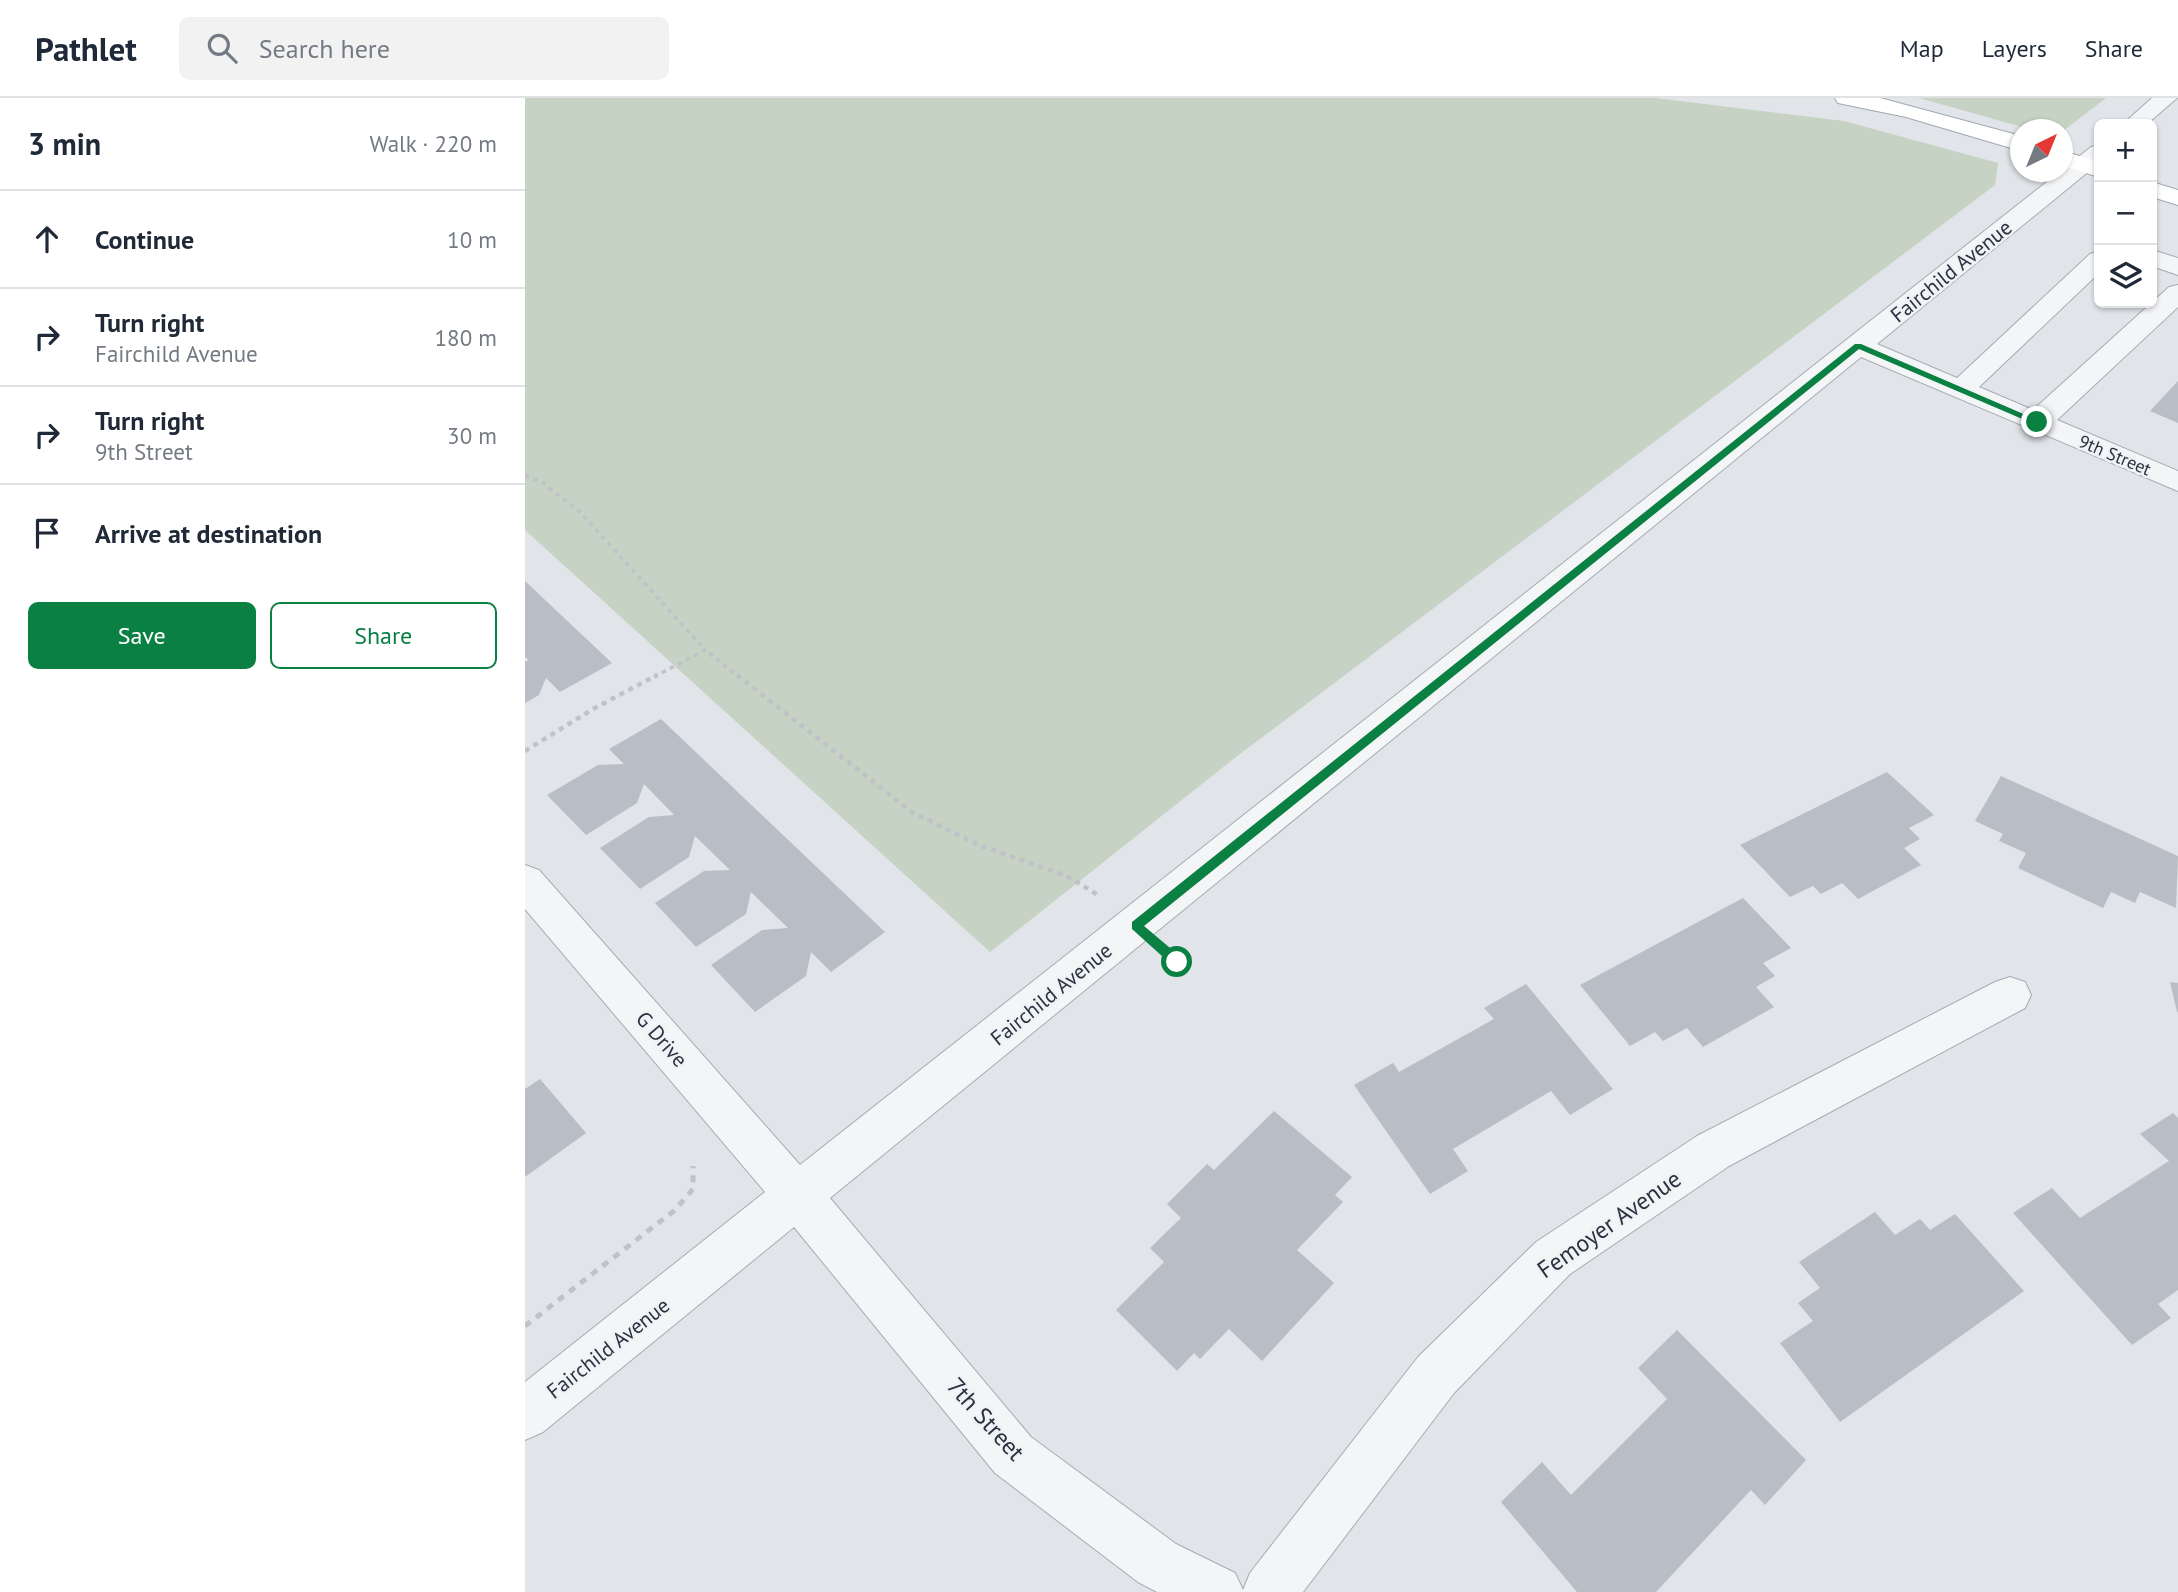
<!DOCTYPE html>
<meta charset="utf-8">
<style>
:root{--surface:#fff;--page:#f2f2f3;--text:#1f2937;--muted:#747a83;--line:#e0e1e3;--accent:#0b8043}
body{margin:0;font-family:"PT Sans",sans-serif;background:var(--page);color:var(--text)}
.controls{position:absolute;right:21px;top:21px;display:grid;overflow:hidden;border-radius:10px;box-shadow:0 2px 5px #0004}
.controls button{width:63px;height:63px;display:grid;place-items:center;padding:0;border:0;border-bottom:2px solid var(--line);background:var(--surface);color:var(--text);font:35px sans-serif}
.compass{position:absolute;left:1485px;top:21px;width:63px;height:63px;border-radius:50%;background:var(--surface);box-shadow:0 2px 5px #0004;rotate:43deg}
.stop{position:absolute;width:21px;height:21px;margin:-16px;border:5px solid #0b8043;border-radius:50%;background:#fff}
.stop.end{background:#0b8043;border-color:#fff;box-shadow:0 2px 7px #0008}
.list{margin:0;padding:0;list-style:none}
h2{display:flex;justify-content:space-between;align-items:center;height:91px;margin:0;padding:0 28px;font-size:30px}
h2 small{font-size:23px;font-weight:400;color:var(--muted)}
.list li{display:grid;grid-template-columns:46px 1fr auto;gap:21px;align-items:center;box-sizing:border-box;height:98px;padding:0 28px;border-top:2px solid var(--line)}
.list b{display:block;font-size:26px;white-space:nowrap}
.list p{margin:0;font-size:23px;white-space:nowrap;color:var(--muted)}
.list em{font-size:23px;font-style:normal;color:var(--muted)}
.actions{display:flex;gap:14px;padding:21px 28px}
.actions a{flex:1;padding:16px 0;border:2px solid var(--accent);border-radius:10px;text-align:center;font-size:24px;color:var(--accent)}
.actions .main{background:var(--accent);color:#fff}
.icon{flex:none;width:38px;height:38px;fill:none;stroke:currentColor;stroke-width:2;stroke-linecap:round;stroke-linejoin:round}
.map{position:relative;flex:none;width:1653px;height:1494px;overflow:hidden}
header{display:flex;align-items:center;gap:42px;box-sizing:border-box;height:98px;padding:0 35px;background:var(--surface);border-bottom:2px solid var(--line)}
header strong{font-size:33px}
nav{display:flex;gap:38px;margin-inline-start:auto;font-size:24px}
.search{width:490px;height:63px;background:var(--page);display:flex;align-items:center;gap:18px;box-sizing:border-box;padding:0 24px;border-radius:10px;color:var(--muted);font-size:26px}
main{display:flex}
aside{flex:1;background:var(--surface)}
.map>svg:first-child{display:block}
.green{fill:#c6d2c3}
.building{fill:#b9bdc5}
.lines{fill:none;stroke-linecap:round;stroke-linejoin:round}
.minor-casing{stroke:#a7abb3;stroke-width:2}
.major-casing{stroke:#a1a8b3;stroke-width:2}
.path-far2{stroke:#bfc2c7;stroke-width:3.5;stroke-dasharray:4.5 4.5;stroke-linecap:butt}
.path-far1{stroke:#bfc2c7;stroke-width:4.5;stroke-dasharray:5 5;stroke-linecap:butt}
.path{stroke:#bfc2c7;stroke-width:5;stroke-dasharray:7 7;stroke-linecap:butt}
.minor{fill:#f3f5f7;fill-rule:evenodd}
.major{fill:#fff;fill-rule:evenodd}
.route{fill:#0b8043}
.labels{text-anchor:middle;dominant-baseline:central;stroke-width:5;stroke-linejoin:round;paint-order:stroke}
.far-street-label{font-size:18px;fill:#2b323f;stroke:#f0f3f6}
.street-label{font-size:21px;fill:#2b323f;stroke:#f0f3f6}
.near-street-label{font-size:24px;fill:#2b323f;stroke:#f0f3f6}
</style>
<header>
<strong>Pathlet</strong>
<div class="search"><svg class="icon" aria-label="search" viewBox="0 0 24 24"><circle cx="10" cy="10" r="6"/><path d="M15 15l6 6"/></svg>Search here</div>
<nav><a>Map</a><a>Layers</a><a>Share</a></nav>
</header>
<main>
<aside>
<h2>3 min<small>Walk · 220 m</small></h2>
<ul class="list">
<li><svg class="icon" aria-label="ahead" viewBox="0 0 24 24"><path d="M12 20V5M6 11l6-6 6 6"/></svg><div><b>Continue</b></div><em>10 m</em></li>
<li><svg class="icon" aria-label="right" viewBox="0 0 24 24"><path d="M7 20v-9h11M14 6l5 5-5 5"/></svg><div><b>Turn right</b><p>Fairchild Avenue</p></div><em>180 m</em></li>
<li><svg class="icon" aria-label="right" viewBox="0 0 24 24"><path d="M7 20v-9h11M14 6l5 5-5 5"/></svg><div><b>Turn right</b><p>9th Street</p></div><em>30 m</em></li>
<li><svg class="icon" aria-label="arrive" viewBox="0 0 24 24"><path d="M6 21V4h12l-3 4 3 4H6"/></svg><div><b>Arrive at destination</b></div></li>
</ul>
<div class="actions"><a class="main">Save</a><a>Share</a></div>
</aside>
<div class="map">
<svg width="1653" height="1494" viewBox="0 0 1653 1494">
<rect width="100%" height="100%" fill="#e1e4e9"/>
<!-- green -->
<g class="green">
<path d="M0 0H1130L1319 23 1473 65 1470 87 711 659 465 854 0 432Z"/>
<path d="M1394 0H1581L1538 33 1504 31Z"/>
</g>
<!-- building -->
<g class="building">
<path d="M1653 283V325L1625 313Z"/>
<path d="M0 483 87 565 35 594 21 580 14 597 0 605V563H4L0 559Z"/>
<path d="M136 621 360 834 306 874 286 854 281 878 230 914 186 867 237 832 263 830 226 794 221 816 171 849 130 805 179 773 205 772 170 738 164 759 115 791 75 750 124 719 149 717 119 686 112 705 61 737 22 697 73 667 99 666 84 651Z"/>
<path d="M1362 674 1409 717 1384 730 1395 741 1379 750 1396 767 1333 801 1317 785 1296 796 1288 788 1265 799 1215 747Z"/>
<path d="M1476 678 1653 758 1651 810 1615 794 1610 805 1586 794 1578 810 1493 770 1501 755 1474 743 1478 736 1450 723Z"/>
<path d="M1218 800 1266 850 1238 865 1250 878 1231 889 1249 909 1178 949 1162 930 1138 943 1130 934 1105 948 1055 887Z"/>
<path d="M1645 884 1653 885V914H1652Z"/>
<path d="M1001 886 1088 991 1045 1017 1026 993 928 1051 943 1073 905 1096 829 987 868 965 874 974 969 921 959 910Z"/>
<path d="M15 981 61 1035 0 1079V991Z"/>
<path d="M749 1013 827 1079 810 1097 818 1104 772 1152 809 1185 737 1263 704 1231 675 1261 669 1255 652 1273 591 1212 639 1164 625 1150 656 1120 642 1106 682 1066 689 1072Z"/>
<path d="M1648 1015 1653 1020V1192L1633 1206 1646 1220 1607 1247 1488 1115 1527 1090 1555 1120 1644 1063 1615 1036Z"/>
<path d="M1350 1114 1370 1137 1395 1121 1405 1132 1430 1116 1499 1193 1315 1324 1255 1245 1288 1223 1273 1205 1295 1190 1274 1164Z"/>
<path d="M1152 1232 1281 1362 1240 1407 1226 1392 1131 1494H1052L976 1404 1017 1364 1046 1397 1142 1301 1113 1270Z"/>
</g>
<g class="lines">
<defs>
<g id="minor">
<path d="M1627 0H1652L1622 26H1598Z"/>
<path d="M1574 47V65L1352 246 1432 280 1565 156 1574 153V175L1454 289 1508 312 1644 189 1653 187V209L1532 322 1653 373V393L1336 259 305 1100 506 1339 651 1446 710 1475 718 1492 725 1475 893 1259 1011 1144 1172 1038 1470 884 1485 879 1500 884 1506 897 1500 910 1204 1068 1045 1176 929 1295 778 1494H632L613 1484 470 1375 269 1129 18 1334 0 1342V1284L240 1094 0 811V767L14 772 275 1067 1566 49Z"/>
<path d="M1627 152 1653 160V177L1627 168Z"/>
</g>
<g id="major">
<path d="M1310 0H1355L1496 38V53L1381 19 1313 5Z"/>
<path d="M1538 53 1574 64V79L1538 68Z"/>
<path d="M1627 84 1653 92V107L1627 99Z"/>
</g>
</defs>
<!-- minor casing -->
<use href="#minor" class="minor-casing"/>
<!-- major casing -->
<use href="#major" class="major-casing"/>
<!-- path-far2 -->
<g class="path-far2">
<path d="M0 377 18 385 55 414 180 552"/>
<path d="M129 579 180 552 214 579"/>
</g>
<!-- path-far1 -->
<g class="path-far1">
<path d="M212 577 387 714 456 748 542 778 573 797"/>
<path d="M0 653 68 611 132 577"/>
<path d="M644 857 652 864"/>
</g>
<!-- path -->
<path class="path" d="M0 1228 150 1112 168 1091V1068"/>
<!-- minor -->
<use href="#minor" class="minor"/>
<!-- major -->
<use href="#major" class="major"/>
</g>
<!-- route -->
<path class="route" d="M1330 246H1336L1517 324 1509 326 1334 251 619 828 657 860V868H648L607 831V824Z"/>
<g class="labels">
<!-- far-street labels -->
<g class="far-street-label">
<text transform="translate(1590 357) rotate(23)">9th Street</text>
</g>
<!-- street labels -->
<g class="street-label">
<text transform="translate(1426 173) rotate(-39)">Fairchild Avenue</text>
<text transform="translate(526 896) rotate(-39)">Fairchild Avenue</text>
<text transform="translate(137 941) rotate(49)">G Drive</text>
<text transform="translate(83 1250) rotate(-38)">Fairchild Avenue</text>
</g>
<!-- near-street labels -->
<g class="near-street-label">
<text transform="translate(1084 1126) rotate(-35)">Femoyer Avenue</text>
<text transform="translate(461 1321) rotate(48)">7th Street</text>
</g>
</g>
</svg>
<div class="controls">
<button>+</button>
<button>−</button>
<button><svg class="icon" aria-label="layers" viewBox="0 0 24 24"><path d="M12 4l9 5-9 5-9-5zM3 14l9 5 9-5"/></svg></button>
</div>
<svg class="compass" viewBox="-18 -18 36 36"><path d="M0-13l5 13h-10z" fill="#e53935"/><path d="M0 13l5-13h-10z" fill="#747a83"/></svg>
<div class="stop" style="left:652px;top:864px"></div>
<div class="stop end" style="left:1512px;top:324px"></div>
</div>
</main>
